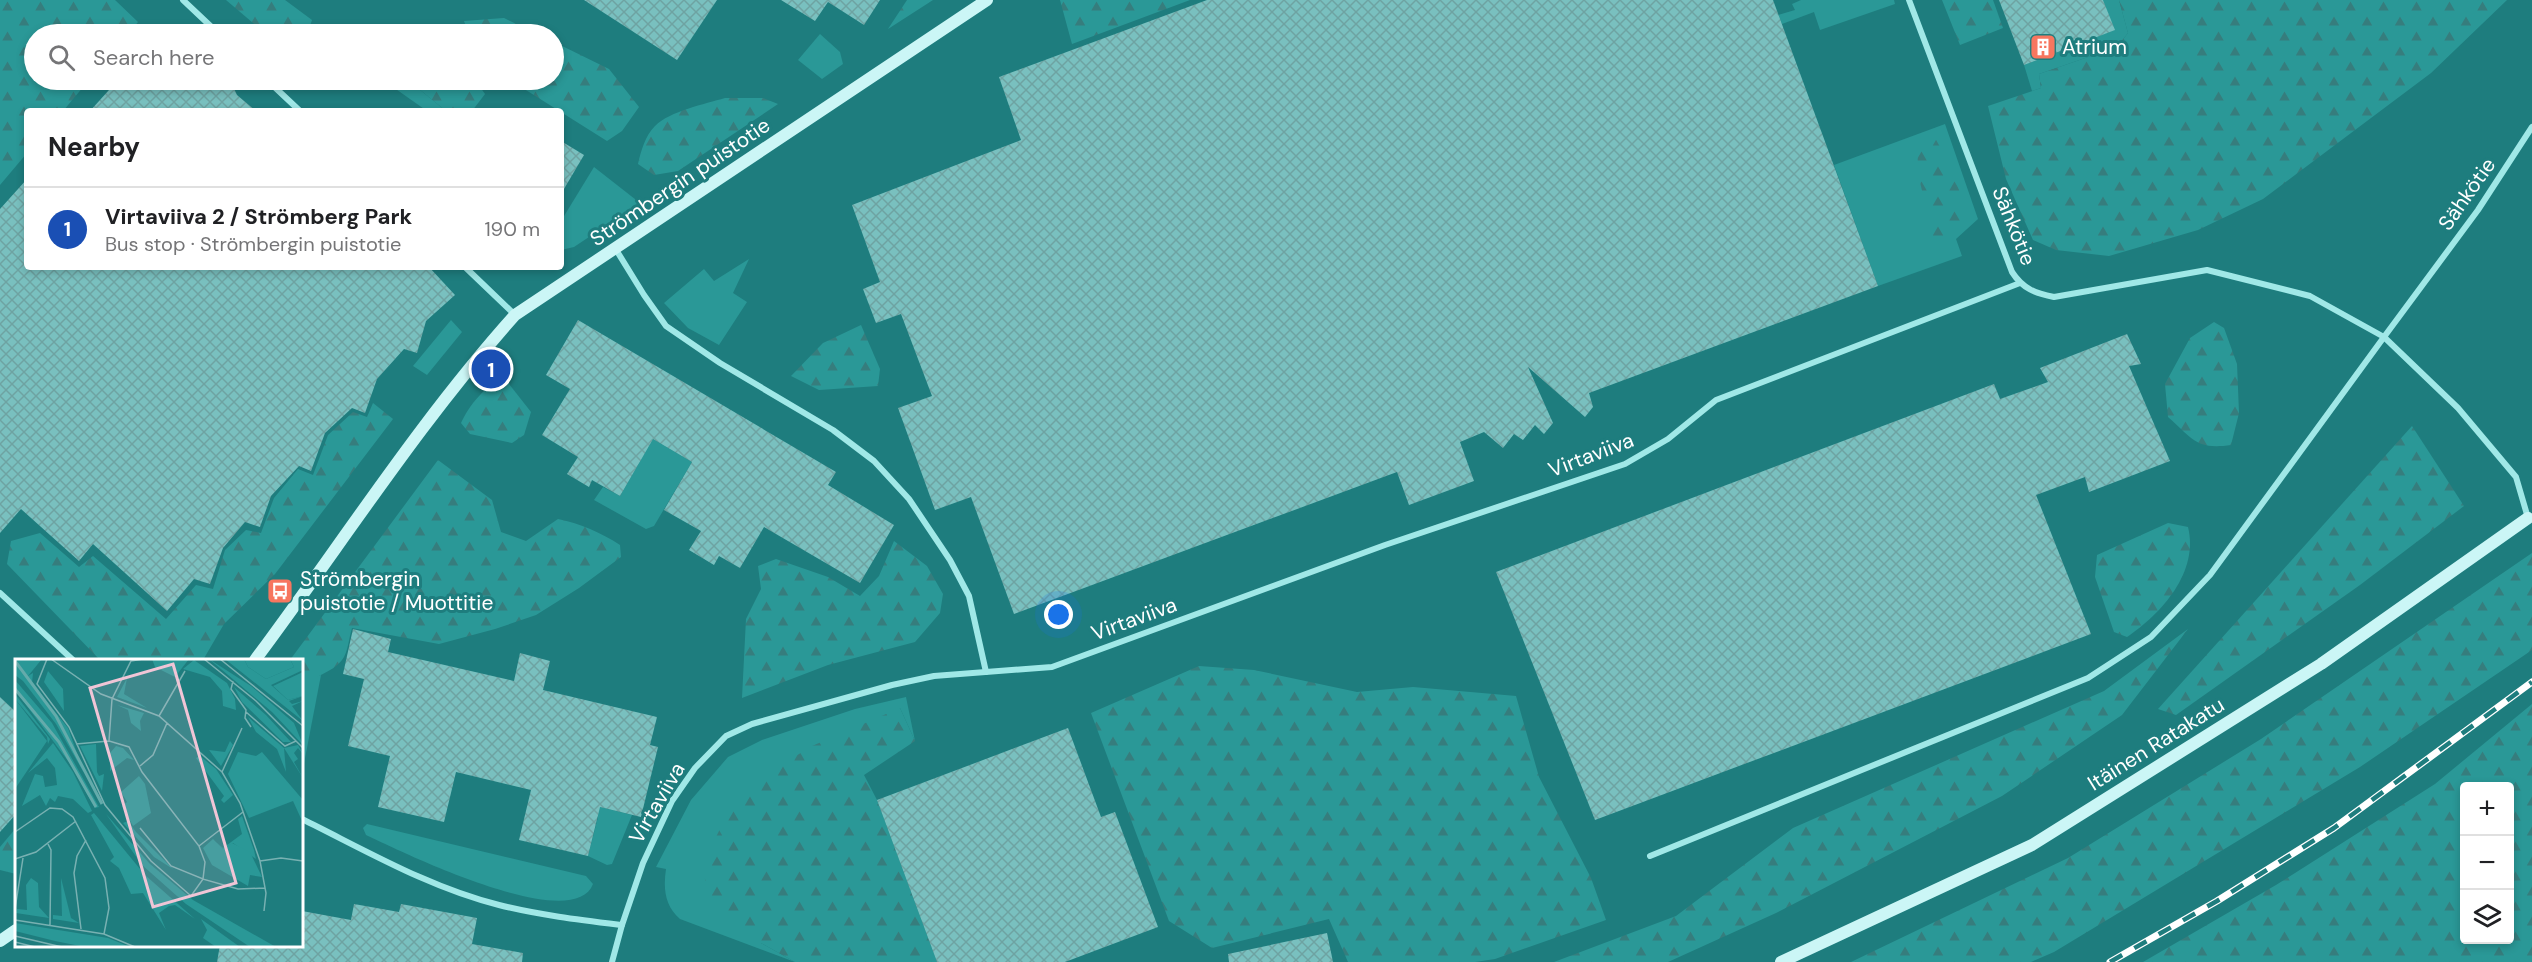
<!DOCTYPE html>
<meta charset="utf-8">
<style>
:root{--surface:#fff;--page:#f6f6f6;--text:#202124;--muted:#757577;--line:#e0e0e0;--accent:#2563eb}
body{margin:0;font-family:"DM Sans",sans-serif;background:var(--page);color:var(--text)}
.controls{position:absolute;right:18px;bottom:18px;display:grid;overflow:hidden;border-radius:6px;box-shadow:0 3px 9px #0003}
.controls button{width:54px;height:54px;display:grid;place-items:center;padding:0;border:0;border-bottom:2px solid var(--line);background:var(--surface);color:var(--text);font:30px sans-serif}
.you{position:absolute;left:1059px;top:615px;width:21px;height:21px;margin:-15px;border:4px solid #fff;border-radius:50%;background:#1a73e8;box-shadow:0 0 0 9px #1a73e833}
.badge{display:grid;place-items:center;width:39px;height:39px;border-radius:50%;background:var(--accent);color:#fff;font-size:20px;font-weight:700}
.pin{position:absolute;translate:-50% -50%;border:3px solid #fff;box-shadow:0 2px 6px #0006}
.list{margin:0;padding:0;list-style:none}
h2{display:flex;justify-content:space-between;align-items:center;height:78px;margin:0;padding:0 24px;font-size:26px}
h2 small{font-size:20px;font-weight:400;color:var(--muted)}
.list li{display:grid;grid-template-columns:39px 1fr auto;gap:18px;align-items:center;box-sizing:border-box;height:84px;padding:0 24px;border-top:2px solid var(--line)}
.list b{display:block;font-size:22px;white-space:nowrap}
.list p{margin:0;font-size:20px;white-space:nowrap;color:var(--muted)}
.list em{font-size:20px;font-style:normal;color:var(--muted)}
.icon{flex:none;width:33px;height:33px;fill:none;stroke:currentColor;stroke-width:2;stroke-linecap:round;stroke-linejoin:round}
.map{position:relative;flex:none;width:2532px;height:962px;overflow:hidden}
.search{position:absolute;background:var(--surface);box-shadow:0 3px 9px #0003;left:24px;top:24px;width:540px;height:66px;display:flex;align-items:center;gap:15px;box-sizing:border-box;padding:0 21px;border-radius:33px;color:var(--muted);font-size:22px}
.panel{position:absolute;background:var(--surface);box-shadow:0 3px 9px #0003;left:24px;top:108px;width:540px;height:162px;border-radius:6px}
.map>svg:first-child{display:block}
.grass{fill:#2a9897}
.forest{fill:url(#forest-firs);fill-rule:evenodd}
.building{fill:url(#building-cross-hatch)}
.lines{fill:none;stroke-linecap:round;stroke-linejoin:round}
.street{stroke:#a0e8e7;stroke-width:6}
.secondary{stroke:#cbf6f6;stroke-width:12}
.rail-casing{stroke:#fff;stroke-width:7}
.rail{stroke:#1e7d7e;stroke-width:4.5;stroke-dasharray:14;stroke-linecap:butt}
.labels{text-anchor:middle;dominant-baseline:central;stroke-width:6;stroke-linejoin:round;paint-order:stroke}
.poi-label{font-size:21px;fill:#fff;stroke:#1e7d7e;text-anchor:start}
.street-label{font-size:21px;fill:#fff;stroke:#1e7d7e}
.inset-river{fill:none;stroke:#64abab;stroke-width:3}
.inset-road{fill:none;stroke:#78b1b2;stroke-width:1.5}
.view{fill:#f0c5d6;fill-opacity:0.15;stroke:#f0c5d6;stroke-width:3}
.inset-edge{fill:none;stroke:#fff;stroke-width:3}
</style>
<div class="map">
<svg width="2532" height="962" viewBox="0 0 2532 962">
<defs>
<pattern id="forest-firs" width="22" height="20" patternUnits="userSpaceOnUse" patternTransform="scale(1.5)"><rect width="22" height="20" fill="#2a9897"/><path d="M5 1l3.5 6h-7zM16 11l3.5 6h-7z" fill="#367d7d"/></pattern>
<pattern id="building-cross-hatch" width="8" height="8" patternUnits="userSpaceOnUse" patternTransform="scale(1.5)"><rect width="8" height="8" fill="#79c0bf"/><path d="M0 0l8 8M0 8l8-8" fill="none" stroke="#6ea3a2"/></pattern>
</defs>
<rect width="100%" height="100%" fill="#1e7d7e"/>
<!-- grass -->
<g class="grass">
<path d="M1801 0H1894L1895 4 1820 30 1814 12 1782 24 1778 15 1795 10 1792 4Z"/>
<path d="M2103 0H2119L2128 33 2117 47 2039 74 2041 88 2032 91 2024 65 2114 30Z"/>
<path d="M820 34 840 52 843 64 822 79 798 60Z"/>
<path d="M383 80H408L446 111H427Z"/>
<path d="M1945 124 1978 219 1956 239 1962 256 1878 286 1834 165Z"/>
<path d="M594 167 640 203 574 247 561 250V221Z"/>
<path d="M749 259 733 293 747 302 719 345 688 328 664 303 704 269 714 281Z"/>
<path d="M451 320 462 332 427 375 413 366Z"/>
<path d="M648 436 692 462 654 526 646 529 594 500 603 487 620 496 639 463Z"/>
<path d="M321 675 302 774V687L311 678Z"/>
<path d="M906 697 915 741 900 708 761 943 795 962 680 919C665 906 663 889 666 869L656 867 691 800 728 757 762 740 855 709Z"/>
<path d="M584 803 632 815 612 864 607 865 588 856 598 817Z"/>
<path d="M367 824 586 876 593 884C573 936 400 851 366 835L363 828Z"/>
</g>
<!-- forest -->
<g class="forest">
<path d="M0 0H115L138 22 128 34H34V80H89L63 111H27V153L0 185Z"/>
<path d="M226 0H285L312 20 307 34H266Z"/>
<path d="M907 0H933L888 29Z"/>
<path d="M1060 0H1190L1072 44Z"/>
<path d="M1942 0H1993L2003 28 1960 45Z"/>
<path d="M2119 0H2507L2431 73 2263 199 2198 230 2109 256 2056 250 2033 240 2006 179 1988 106 2041 88 2039 74 2117 47 2128 33Z"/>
<path d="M504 18 537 34H469L464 21Z"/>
<path d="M554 42 609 69 639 107 622 131 607 141 510 80H554Z"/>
<path d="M408 80H475L485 94 472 111H446Z"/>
<path d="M725 98H763L778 104 678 171 654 175 638 164C641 151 645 136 655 126 670 111 705 104 725 98Z"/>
<path d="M1925 138H1935C1947 159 1973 207 1960 231 1958 236 1952 240 1948 245L1938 242 1933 237 1919 178 1917 150Z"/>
<path d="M2214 322 2224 328 2237 364 2239 413 2231 445C2196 450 2193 439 2168 417L2165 384 2190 338Z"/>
<path d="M861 325 880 369 878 386 819 390 791 376 823 343Z"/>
<path d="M505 379 531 412 524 435 512 443 470 434 461 423C468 407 487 382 505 379Z"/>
<path d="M373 403 393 419 275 574 224 624 203 660H100L7 564 11 541 40 533 79 567 93 556 166 619 196 585 213 589 225 550 246 530 261 533 274 498 298 469 313 475 328 435 353 412 367 417Z"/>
<path d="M2412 426 2464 506 2360 585 2176 715 2158 709Z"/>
<path d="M438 460 492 500 501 532 526 541 558 519C581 524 600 532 620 545L621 557 579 588 536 615 495 629 439 644 352 628C349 637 348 653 342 660 332 673 313 676 302 687V660H290Z"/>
<path d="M2168 523 2188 527C2199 572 2162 613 2127 637L2114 632 2095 577 2097 555Z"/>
<path d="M894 541 927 566 943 594 940 613 915 642 828 665 742 698 746 619 761 589 758 566 776 559 828 577 860 596 879 576Z"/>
<path d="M2532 553V650L2360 767 2054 952 2031 962H1851L2068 858 2261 739Z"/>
<path d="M2188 629 2122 715 2002 796 1776 913 1668 962H1554L1676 916 1793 828 2104 691Z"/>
<path d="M1199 666 1254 670 1357 692 1413 687 1516 696 1539 777 1591 878 1606 920 1495 959 1475 962H1348L1329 919 1212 948 1169 921 1091 713Z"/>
<path d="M2532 704V962H2143L2276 885 2435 784ZM2464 786H2510V940H2464Z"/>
<path d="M900 708 915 741 864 775 877 800 937 962H795L761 943 707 895 703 863 739 791 812 746Z"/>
<path d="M16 828V874L0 870V847Z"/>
</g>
<!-- building -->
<g class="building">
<path d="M584 0H717L677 60Z"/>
<path d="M781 0H880L864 25 828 2 815 21Z"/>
<path d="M1207 0H1773L1878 286 1589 393 1593 407 1585 417 1528 367 1553 423 1544 434 1535 425 1523 440 1514 434 1503 448 1484 432 1460 442 1474 481 1409 505 1397 472 1014 614 971 497 935 510 898 408 932 396 901 314 876 323 863 289 880 282 852 205 1021 140 999 77Z"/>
<path d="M1999 0H2103L2115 30 2024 65Z"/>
<path d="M118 80H230L237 95 256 111H90Z"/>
<path d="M561 141 584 155 561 194Z"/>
<path d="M27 179V267H429L455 295 426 321 417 353 404 349 377 379 365 413 352 408 325 433 311 471 299 466 271 496 260 527 245 522 223 548 210 584 194 579 167 611 93 544 79 561 21 509 0 533V209Z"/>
<path d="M578 320 836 472 828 485 894 525 860 583 764 527 740 568 719 556 714 565 689 550 701 531 664 510 692 462 653 439 620 496 592 480 589 487 567 474 578 457 542 435 570 389 546 375Z"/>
<path d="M2127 334 2141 364 2129 366 2170 461 2089 492 2085 477 2036 495 2091 634 1595 820 1496 572 1994 384 2000 399 2048 382 2040 368Z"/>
<path d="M353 629 391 639 388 652 514 681 520 653 550 661 543 690 657 717 650 745 658 747 641 817 600 807 588 856 519 840 531 790 456 772 444 822 378 807 390 756 348 746 364 679 343 674Z"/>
<path d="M0 697 16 712V814L0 832Z"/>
<path d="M1068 728 1101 817 1115 812 1158 927 1065 962H937L877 800Z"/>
<path d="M354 904 399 912 401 904 477 918 472 944 523 953 522 962H217L220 945H302V911L351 920Z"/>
<path d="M1327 933 1333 962H1229L1228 954Z"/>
</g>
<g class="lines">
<!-- street -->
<g class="street">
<path d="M183 0 219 34"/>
<path d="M267 80 300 111"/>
<path d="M615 248 644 295 666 326 720 363 833 430 874 461 909 499 950 560 969 596 986 672"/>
<path d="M465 267 515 315"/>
<path d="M2528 518 2516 477 2458 408 2384 337 2478 210 2532 127"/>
<path d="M0 593 73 660"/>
<path d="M302 819C365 850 430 888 499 905 539 915 581 920 622 925L643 863 672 801 695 768 726 736 752 724 892 685 934 676 1052 667 1385 545 1625 464 1668 439 1716 400 2020 283"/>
<path d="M1650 856 2088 678 2151 637 2210 575 2384 337 2310 296 2207 270 2054 297C2035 293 2023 289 2012 272L1909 0"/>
<path d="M612 962 622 925"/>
</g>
<!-- secondary -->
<g class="secondary">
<path d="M255 660C341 545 419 422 515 315L987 0"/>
<path d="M0 941 16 930"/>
<path d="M1781 962 2032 845 2321 664 2528 518"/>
</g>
<defs>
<path id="rail" d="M2110 962 2217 901 2334 828 2532 682"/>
</defs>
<!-- rail casing -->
<use href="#rail" class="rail-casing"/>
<!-- rail -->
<use href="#rail" class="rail"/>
</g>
<!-- icons -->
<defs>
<symbol id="building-square" viewBox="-11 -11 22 22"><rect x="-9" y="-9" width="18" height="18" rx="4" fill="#f7765f" stroke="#1e7d7e"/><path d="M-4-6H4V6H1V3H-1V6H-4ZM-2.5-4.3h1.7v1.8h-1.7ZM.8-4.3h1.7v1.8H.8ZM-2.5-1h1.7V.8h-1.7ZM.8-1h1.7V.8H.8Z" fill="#fff"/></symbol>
<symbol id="bus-square" viewBox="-11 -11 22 22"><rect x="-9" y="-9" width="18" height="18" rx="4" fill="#f7765f" stroke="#1e7d7e"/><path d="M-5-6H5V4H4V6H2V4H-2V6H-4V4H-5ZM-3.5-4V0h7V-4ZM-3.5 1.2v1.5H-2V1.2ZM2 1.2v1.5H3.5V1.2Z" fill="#fff"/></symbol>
</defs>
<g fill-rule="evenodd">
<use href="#building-square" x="2028" y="32" width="30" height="30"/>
<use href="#bus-square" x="265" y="576" width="30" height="30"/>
</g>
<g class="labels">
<!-- poi labels -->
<g class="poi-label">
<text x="2062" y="47">Atrium</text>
<text x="300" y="579">Strömbergin<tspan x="300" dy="24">puistotie / Muottitie</tspan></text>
</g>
<!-- street labels -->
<g class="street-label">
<text transform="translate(680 182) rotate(-34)">Strömbergin puistotie</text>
<text transform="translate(2467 194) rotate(-55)">Sähkötie</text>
<text transform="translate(2014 226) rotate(68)">Sähkötie</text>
<text transform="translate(1591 455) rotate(-21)">Virtaviiva</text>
<text transform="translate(1134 619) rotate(-20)">Virtaviiva</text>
<text transform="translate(2156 744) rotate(-32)">Itäinen Ratakatu</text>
<text transform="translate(657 803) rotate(-60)">Virtaviiva</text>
</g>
</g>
<!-- overview -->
<g transform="translate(15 659)">
<rect width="288" height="288" fill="#1e7d7e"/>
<path d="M229 0H275L279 8 251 20 233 8ZM288 13V37L273 41 258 27ZM8 14 13 17 18 14 17 24 53 69 69 114 41 65 8 22ZM0 21 37 64 84 148 80 149 56 106 0 31ZM0 40 32 82 0 130ZM283 86 288 95 283 89 279 94 283 100 279 103 288 119 269 89ZM227 157 239 191 241 200 218 184 208 190 201 183 208 189 227 175 223 160Z" fill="#2a9897"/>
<path d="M0 0H27L13 17 8 14V22L0 16ZM137 0H174L160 18 140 8ZM194 0 236 27 279 64 288 86 257 53ZM210 0H229L233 8 251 20 279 8 275 0H288V11L256 26 273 41 288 37 274 42 277 45 288 42 277 47 288 62ZM179 1 212 24 220 40 221 51 208 47 207 32 195 18 168 10ZM33 12 48 30 49 52 29 23ZM112 19 109 35 132 49 102 38ZM219 28 251 56 276 83H268L227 43ZM0 35 35 80 33 85 32 78 0 40ZM102 46 129 54 125 62 126 72 116 64 113 51ZM233 58 269 89 271 113 262 90 241 73ZM215 82 218 86 206 107 194 91 210 93ZM38 84 58 113 77 152 73 154 58 140 43 137 40 143 35 139 31 147 25 136 7 147 20 115 28 117 30 128 42 126 40 109 32 99 13 114ZM81 85 82 113 84 117 89 115 87 132 65 87ZM101 87 108 89 119 101 112 99 95 112V94ZM223 93 241 97 247 93 253 100 288 141V164L278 142 234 159 213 115ZM185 97 201 110 218 136 209 144 206 141 209 137 181 99ZM124 117 130 125 136 154 118 167 107 147 112 143 106 133ZM79 154 130 216 180 260 160 246 154 247 144 254 151 271 128 234 116 235 104 209 95 202 99 198 76 156ZM91 155 135 205 178 241 261 288H235L171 245 127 206ZM113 162 121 173 158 210 139 198 108 164ZM198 180 208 190 217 184 235 193 247 218 235 216 233 227 197 206 188 189ZM16 219 23 224 24 248 34 259 1 254 2 250 12 251 11 226ZM46 219 56 259 64 264 38 260V256L47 257ZM186 260 225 288H201L188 279 192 271ZM0 264 93 279 115 288H70L40 282 0 272Z" fill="#2a9897"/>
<path class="inset-river" d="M0 2 41 57 87 145M0 30 44 83 81 148"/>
<path class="inset-road" d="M32 0 22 25 54 68 90 146 136 202 176 237 188 220 223 230 250 229M36 0 86 35 144 57 207 113 225 144 245 202 251 234 249 252M189 0 241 42 288 89M205 0 288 67M218 22 216 30 231 51 230 59 236 68M231 53 270 87 281 82M144 57 170 12M61 85 94 82M125 107 138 96 152 64M207 113 227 69M125 169 156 207 188 220 190 203 184 187 127 113 114 88 94 82 97 40 116 2 128 0M0 173 35 149 47 150 58 158 90 219 94 249 89 275M33 185 36 191 35 266M184 187 228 153M0 200 21 193 61 162M245 202 266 199 288 202M0 250 8 199M0 261 89 275 120 288M66 270 59 214 62 197 71 181M0 277 47 288M0 283 20 288"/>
<path class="view" d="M158 5 221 224 138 248 75 29Z"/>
<rect width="288" height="288" class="inset-edge"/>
</g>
</svg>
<div class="controls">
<button>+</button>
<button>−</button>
<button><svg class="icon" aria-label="layers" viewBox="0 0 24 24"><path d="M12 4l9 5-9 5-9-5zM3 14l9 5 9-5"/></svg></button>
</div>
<div class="you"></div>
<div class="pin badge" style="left:491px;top:369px;background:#1a4fb4">1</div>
<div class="search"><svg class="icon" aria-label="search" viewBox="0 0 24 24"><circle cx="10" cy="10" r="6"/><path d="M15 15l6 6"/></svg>Search here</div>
<section class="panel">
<h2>Nearby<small></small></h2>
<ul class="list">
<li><span class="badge" style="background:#1a4fb4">1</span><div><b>Virtaviiva 2 / Strömberg Park</b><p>Bus stop · Strömbergin puistotie</p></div><em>190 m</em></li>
</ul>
</section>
</div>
